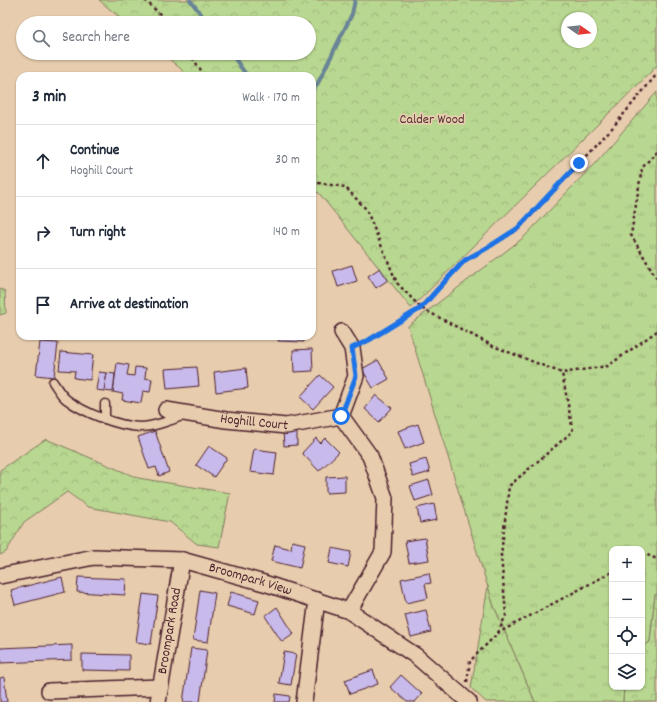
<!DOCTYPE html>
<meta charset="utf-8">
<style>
:root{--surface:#fff;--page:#f6f6f7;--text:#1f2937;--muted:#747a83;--line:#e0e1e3}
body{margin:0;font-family:Dekko,sans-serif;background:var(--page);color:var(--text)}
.controls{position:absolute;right:12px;bottom:12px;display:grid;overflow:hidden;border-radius:8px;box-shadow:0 1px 3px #0004}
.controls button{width:36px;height:36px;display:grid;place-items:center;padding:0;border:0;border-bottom:1px solid var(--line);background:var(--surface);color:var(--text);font:20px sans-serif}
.compass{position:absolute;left:561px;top:12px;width:36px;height:36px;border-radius:50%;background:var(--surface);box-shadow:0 1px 3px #0004;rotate:104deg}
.stop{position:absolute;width:12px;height:12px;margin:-9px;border:3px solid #1a73e8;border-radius:50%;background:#fff}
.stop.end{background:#1a73e8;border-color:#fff;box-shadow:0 1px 4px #0008}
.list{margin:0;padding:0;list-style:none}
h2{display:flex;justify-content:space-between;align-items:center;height:52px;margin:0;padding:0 16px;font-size:17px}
h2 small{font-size:13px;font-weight:400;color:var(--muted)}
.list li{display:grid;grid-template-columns:26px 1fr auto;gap:12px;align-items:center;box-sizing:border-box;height:72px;padding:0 16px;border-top:1px solid var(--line)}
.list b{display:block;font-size:15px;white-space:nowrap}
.list p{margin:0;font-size:13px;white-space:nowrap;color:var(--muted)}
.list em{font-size:13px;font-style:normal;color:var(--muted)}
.icon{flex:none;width:22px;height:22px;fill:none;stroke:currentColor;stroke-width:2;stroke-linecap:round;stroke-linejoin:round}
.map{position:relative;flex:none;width:657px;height:702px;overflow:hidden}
.search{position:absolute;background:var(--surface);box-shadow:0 1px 3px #0004;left:16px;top:16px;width:300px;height:44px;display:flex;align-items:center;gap:10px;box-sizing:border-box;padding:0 14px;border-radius:22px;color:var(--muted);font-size:15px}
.panel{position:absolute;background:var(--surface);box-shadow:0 1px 3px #0004;left:16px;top:72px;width:300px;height:268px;border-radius:12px}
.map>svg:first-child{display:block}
.grass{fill:url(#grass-tufts);stroke:#817b5e}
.forest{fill:url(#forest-crowns);stroke:#817b5e;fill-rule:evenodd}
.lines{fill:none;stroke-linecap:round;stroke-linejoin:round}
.stream{stroke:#698496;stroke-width:4}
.building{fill:#c9baec;stroke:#4a1f2b}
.lane-casing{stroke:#4a1f2b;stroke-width:11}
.street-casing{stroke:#4a1f2b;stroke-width:18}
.path{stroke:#4a1f2b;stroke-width:2.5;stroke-dasharray:3 3;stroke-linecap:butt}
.lane{stroke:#e7cdae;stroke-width:8}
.street{stroke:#e7cdae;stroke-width:15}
.route{stroke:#1a73e8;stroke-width:5}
.labels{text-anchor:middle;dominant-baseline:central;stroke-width:3.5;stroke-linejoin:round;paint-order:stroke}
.park-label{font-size:14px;fill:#553135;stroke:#e7cdae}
.street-label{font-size:14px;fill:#4a1f2b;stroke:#e7cdae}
</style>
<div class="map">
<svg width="657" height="702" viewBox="0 0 657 702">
<defs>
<pattern id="grass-tufts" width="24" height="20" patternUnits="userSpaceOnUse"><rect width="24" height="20" fill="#b8d790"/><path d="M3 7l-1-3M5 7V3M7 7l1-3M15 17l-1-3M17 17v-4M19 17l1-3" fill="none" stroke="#a0b87c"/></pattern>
<pattern id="forest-crowns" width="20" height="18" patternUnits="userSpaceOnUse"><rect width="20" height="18" fill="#b8d790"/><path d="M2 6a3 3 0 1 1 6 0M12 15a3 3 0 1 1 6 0" fill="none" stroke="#a0b87c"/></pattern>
</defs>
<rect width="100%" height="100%" fill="#e7cdae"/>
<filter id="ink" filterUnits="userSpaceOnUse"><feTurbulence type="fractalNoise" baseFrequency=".025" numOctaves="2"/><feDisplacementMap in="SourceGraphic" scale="8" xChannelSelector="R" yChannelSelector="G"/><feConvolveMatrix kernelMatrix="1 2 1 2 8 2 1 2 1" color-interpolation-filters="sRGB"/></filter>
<g filter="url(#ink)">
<!-- grass -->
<path class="grass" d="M657 92V594L655 595 650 642 642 647V549H612V687H624L623 702H535L493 604 408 326 523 238 596 162Z"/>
<!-- forest -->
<g class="forest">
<path d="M99 0H657V66L411 308 318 192 312 198V76H186L181 69 162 53H309V23H126ZM567 18H591V42H567Z"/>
<path d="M0 289 5 291 6 313 0 315Z"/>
<path d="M46 439 138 478 230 493 219 547 197 544 170 522 88 507 67 492 24 522 6 552 0 555V470Z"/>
<path d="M488 586 493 604 535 702H486L471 688Z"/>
<path d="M657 594V702H623L624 687H642V647L650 642 655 595Z"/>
</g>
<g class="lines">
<!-- stream -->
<g class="stream">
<path d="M190 0 208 23"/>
<path d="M231 53 247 76"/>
<path d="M312 90 317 85 352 14 355 0"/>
</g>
</g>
<!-- building -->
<g class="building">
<path d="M352 265 357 281 338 287 333 271Z"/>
<path d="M380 268 388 280 376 288 368 276Z"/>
<path d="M279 336H304V342L278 341Z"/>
<path d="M40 342 58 343 54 377 36 375Z"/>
<path d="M312 349 313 371 294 372 293 350Z"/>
<path d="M61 352 93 355 90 380 74 378 75 371 59 370Z"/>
<path d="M378 360 389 379 373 388 362 369Z"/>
<path d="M117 363 129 365 127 375 134 376 135 367 146 368 145 378 152 379 150 392 143 391 141 403 122 400 123 394 113 392Z"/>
<path d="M197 367 199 386 167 389 165 369Z"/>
<path d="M246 368 248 388 216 392 214 372Z"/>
<path d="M99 372 107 373 104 391 96 390Z"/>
<path d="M107 373 115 374 113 392 104 391Z"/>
<path d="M320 375 333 387 313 409 300 397Z"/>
<path d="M376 395 392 408 379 422 365 409Z"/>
<path d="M418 424 424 442 405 449 398 431Z"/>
<path d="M297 430V445L284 446 283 431Z"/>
<path d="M155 431 169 472 159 476 156 467 149 469 138 437Z"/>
<path d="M316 438 320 443 325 438 339 452 319 471 302 453Z"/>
<path d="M209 446 227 458 214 477 196 465Z"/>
<path d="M254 449 277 452 274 475 250 472Z"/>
<path d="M426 459 430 472 413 477 409 464Z"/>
<path d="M345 476V492L326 493V477Z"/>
<path d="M429 480 433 495 415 501 410 486Z"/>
<path d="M434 504 437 520 420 523 417 508Z"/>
<path d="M425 538 429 560 409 563 405 541Z"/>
<path d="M292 541 305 544 300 568 271 561 275 545 291 549Z"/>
<path d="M332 548 351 552 348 567 329 563Z"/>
<path d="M429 573 431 583 425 584 428 598 406 603 401 579Z"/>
<path d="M62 577 65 592 15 605 11 590Z"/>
<path d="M78 577 126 579 125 595 77 592Z"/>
<path d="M200 590 215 593 208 642 193 640Z"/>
<path d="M231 592 259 600 255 614 227 606Z"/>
<path d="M143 594 158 596 151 644 136 642Z"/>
<path d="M277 607 294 634 282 642 265 616Z"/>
<path d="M426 610 431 632 411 637 405 615Z"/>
<path d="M72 645V660L1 663 0 648Z"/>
<path d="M191 648 207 650 200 702H183Z"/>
<path d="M284 652 296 654 291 685 279 683Z"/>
<path d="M82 654 129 655V671L82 670Z"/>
<path d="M373 670 378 684 350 694 345 680Z"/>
<path d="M401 675 422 694 415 702H407L390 687Z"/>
<path d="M4 677 7 702H0V678Z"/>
<path d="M276 694 290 696 289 702H275Z"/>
</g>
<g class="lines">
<defs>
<g id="lane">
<path d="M53 382C57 388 61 395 66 399 84 413 118 426 140 427 152 427 173 420 184 415"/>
<path d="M105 419V404"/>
</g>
<g id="street">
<path id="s1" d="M166 410 226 420 286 426 341 416 356 376 352 348 342 332"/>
<path d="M341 416 370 456 385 498 383 552 349 611"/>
<path id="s2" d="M0 576 94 557 182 560 264 583 349 611 416 656 469 702"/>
<path d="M49 691 160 687"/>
<path id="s3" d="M158 702 182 560"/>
<path d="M304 702 317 600"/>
</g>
</defs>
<!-- lane casing -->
<use href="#lane" class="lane-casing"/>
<!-- street casing -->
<use href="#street" class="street-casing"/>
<!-- path -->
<g class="path">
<path d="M145 0 162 16 167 23"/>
<path d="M189 53 205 76"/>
<path d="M657 151 642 168 631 235 657 279"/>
<path d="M312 182 345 187 366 209 397 283 421 308 493 346 562 373 608 366 657 331"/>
<path d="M364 343 421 308 437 290 465 260 487 248 518 229 613 127 657 74"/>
<path d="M642 556 645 554 657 559"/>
<path d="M498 633 506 615 501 555 509 486 573 431 562 373"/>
<path d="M467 682 470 661 498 633 612 572"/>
</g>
<!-- lane -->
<use href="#lane" class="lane"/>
<!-- street -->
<use href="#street" class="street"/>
</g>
</g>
<g class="lines" filter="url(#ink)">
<!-- route -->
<path class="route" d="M341 416 356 376 352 348 369 340 421 308 437 290 465 260 487 248 518 228 579 163"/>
</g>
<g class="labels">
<!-- park labels -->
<g class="park-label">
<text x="432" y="120">Calder Wood</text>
</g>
<!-- street labels -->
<g class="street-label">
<text stroke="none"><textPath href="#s1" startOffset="89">Hoghill Court</textPath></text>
<text stroke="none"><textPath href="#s2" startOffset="255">Broompark View</textPath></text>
<text stroke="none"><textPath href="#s3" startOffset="72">Broompark Road</textPath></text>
</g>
</g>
</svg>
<div class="controls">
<button>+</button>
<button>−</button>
<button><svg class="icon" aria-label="locate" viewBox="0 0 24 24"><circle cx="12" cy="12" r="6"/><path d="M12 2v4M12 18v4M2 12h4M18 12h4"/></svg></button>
<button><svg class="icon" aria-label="layers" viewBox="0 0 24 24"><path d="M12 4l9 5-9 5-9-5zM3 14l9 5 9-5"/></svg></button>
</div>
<svg class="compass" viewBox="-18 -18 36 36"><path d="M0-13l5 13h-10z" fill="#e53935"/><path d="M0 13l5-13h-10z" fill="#747a83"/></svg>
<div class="stop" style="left:341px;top:416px"></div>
<div class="stop end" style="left:579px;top:163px"></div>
<div class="search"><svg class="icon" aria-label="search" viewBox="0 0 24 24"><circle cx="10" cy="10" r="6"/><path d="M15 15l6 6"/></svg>Search here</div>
<section class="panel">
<h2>3 min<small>Walk · 170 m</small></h2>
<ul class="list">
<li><svg class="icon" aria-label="ahead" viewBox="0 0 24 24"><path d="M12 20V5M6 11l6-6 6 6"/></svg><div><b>Continue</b><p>Hoghill Court</p></div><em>30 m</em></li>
<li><svg class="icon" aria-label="right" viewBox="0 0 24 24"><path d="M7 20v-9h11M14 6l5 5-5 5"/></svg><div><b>Turn right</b></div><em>140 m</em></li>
<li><svg class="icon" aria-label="arrive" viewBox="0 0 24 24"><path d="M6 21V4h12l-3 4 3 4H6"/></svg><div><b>Arrive at destination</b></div></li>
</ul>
</section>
</div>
